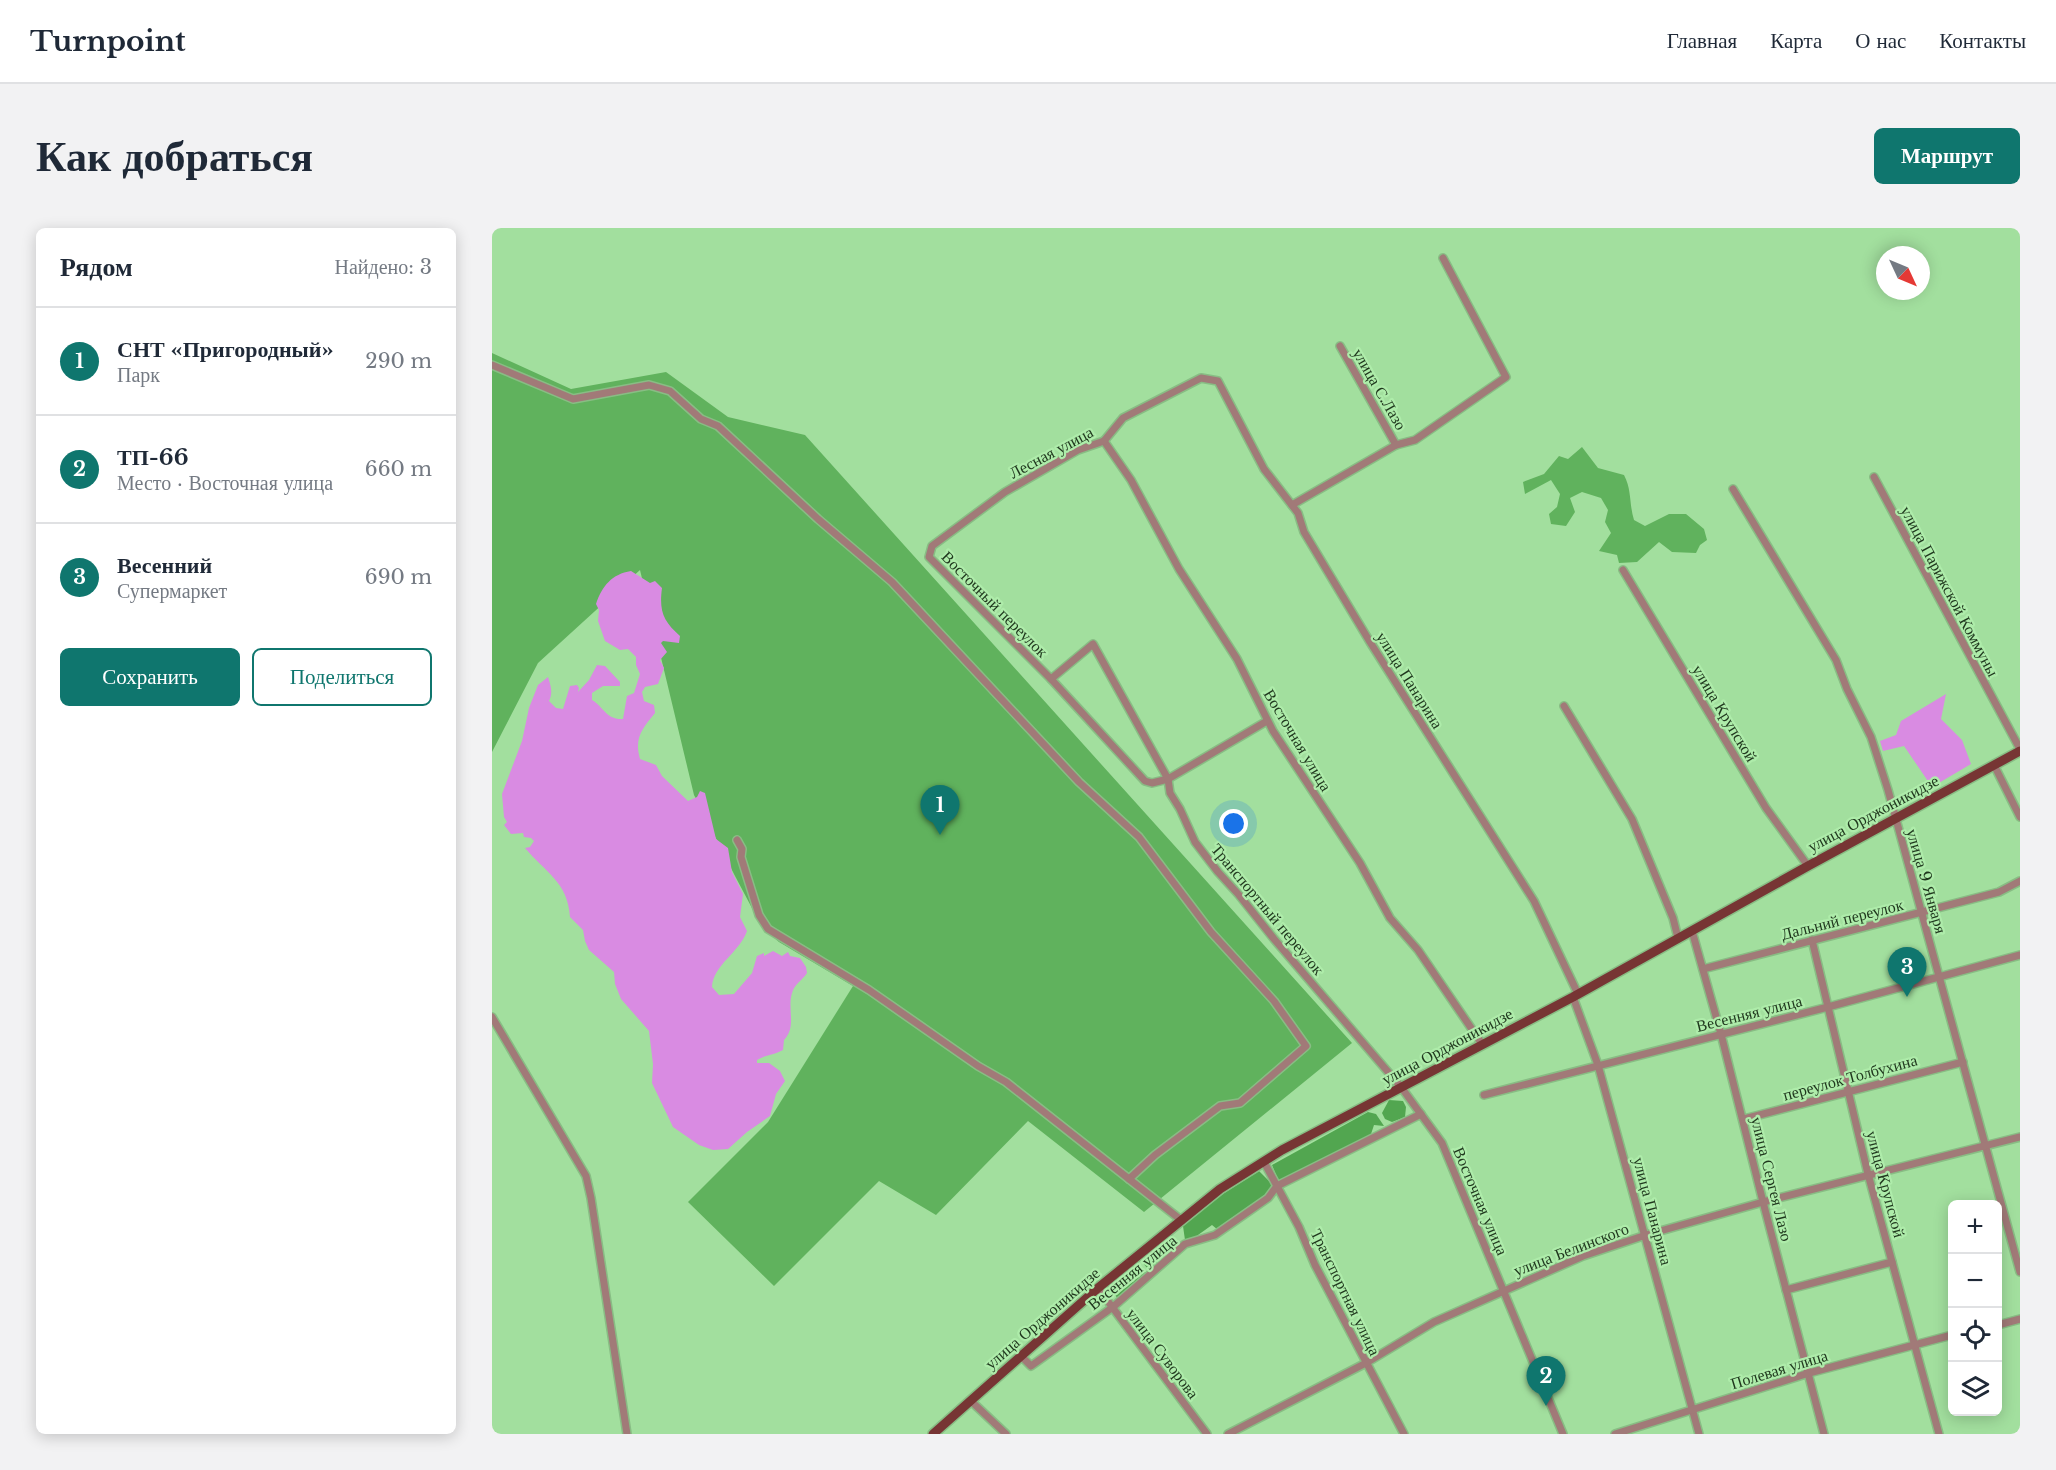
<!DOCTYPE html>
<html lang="ru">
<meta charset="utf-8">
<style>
:root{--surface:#fff;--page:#f2f2f3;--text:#1f2937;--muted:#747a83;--line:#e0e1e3;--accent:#0f766e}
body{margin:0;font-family:"Libre Baskerville",serif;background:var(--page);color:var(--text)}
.controls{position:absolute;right:18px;bottom:18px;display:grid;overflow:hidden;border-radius:9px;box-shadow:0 3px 15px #0003}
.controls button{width:54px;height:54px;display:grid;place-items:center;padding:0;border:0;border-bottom:2px solid var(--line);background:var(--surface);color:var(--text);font:30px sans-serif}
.compass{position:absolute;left:1384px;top:18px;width:54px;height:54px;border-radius:50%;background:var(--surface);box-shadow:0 3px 15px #0003;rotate:134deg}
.you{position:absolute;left:742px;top:596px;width:21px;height:21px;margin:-15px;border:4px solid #fff;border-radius:50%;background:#1a73e8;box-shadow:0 0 0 9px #1a73e833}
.badge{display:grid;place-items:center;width:39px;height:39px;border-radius:50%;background:var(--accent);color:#fff;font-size:20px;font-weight:700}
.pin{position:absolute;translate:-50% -50px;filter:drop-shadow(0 2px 3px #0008)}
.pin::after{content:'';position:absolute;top:32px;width:21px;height:18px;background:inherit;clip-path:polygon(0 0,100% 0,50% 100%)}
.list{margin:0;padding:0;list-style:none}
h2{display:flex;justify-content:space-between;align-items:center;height:78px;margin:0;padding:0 24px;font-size:26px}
h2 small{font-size:20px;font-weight:400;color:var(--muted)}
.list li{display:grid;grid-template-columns:39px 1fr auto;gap:18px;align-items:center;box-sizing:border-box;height:108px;padding:0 24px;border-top:2px solid var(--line)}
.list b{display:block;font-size:22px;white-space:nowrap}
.list p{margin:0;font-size:20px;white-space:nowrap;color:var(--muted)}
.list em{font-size:20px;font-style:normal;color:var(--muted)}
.actions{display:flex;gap:12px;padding:18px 24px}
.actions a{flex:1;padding:14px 0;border:2px solid var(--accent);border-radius:9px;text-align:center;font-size:21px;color:var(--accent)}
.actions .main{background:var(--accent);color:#fff}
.icon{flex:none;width:33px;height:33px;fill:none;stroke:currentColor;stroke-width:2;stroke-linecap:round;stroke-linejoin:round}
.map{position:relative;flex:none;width:1528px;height:1206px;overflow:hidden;border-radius:9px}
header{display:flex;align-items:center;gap:36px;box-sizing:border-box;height:84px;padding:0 30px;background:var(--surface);border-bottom:2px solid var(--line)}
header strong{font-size:28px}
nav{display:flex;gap:33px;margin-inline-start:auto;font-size:21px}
.intro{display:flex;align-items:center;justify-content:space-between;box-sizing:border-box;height:144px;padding:0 36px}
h1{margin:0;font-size:42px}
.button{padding:15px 27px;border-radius:9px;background:var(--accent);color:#fff;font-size:21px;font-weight:700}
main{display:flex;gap:36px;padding:0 36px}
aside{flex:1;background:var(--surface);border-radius:9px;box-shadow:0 3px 15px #0003}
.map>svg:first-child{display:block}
.green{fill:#60b25d}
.forest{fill:#52a650}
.water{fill:#d98be2}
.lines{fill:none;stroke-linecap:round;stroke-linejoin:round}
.minor-casing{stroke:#88bd84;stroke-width:10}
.major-casing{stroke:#88bd84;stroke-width:12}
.minor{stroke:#a17a78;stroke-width:7}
.major{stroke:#773534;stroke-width:9}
.labels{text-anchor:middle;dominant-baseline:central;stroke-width:4.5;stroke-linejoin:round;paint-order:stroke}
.street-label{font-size:16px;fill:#1f371d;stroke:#aeecaa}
</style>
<header>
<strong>Turnpoint</strong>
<nav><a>Главная</a><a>Карта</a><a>О нас</a><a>Контакты</a></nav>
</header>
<div class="intro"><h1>Как добраться</h1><a class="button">Маршрут</a></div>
<main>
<aside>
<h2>Рядом<small>Найдено: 3</small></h2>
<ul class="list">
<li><span class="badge">1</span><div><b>СНТ «Пригородный»</b><p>Парк</p></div><em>290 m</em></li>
<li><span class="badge">2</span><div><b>ТП-66</b><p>Место · Восточная улица</p></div><em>660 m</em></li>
<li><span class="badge">3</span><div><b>Весенний</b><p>Супермаркет</p></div><em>690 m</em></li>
</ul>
<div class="actions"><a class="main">Сохранить</a><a>Поделиться</a></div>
</aside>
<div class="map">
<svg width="1528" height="1206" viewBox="0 0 1528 1206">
<rect width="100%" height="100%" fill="#a2df9e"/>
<!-- green -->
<g class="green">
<path d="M0 125 79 161 174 144 236 189 313 207 860 815 652 984 536 893 444 987 387 953 282 1058 196 974 276 894 361 758 287 714 270 699 243 648 202 567 148 342 46 435 0 524Z"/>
<path d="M1090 219 1106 240 1132 247C1140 262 1137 276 1142 292L1153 298 1177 286H1194L1212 301 1215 312 1208 317 1204 325 1180 324 1167 314 1145 334 1127 335 1125 327 1107 323 1119 305 1113 294 1116 282 1109 270 1090 264 1078 270 1083 284 1074 298 1059 296 1057 286 1065 279 1068 266 1059 252 1033 266 1031 254 1052 246 1067 228 1076 231Z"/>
</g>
<!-- forest -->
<g class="forest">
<path d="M897 872 911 873 914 879 913 889 900 894 893 891 890 885Z"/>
<path d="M876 884 884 886 892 898 882 897 878 909 787 954 780 937Z"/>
<path d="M767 943 781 957 775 967 726 1002 720 997 699 1012H693L691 998 726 969Z"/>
<path d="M677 1011H683L688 1016 657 1042 649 1033Z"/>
<path d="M646 1036 655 1046 626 1072 622 1064 628 1053 636 1054C641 1049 641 1042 646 1036Z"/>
</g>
<!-- water -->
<g class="water">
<path d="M139 343 158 355 163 353 170 360C167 383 171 393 188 408L187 415 171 413 169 415 175 424 168 432 172 440 166 456 153 459 150 464 152 473 162 477 163 485C150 501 142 510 148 531L164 537 170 548 196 573 205 569 208 563 213 565 224 611 236 620 240 644 251 666 248 689 255 703C248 724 221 737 220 759L227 767 242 766 260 745 265 728 272 725V728L281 723 290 728 296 724 298 728 308 730 314 739 315 745C310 753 303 755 300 765 295 781 305 799 292 812L291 822C282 827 273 827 265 832V835H277L288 843 293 853 284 866 278 888 255 904 236 921 221 922 207 917 181 899 160 855 161 836 157 803 129 771 123 756 122 744 97 722 93 713 91 702 78 689C76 654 53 644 33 620L38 619 42 613 39 610 32 609 31 605 19 606 12 597 15 594 12 589 10 566 30 513 37 480 46 457 56 449C59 458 61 465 57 473L64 480 71 481 78 458 85 457 87 460 86 464 97 452 105 437 113 438 128 454V458H111L100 465V472C112 479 114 492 131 491L135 468 142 465 148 446 144 437V429L136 421 128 422 113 413 106 393 107 382 104 376C110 358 120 346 139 343Z"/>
<path d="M1454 466 1449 491 1470 512 1479 536 1440 559 1412 518 1391 523 1388 513 1404 507 1409 493Z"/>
</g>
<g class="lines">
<defs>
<g id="minor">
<path d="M848 118 904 217"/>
<path d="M0 137 81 171 157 157 178 163 209 191 226 198 326 291 400 354 587 554 647 609 719 704 782 773 814 818 748 875 728 878 663 927 637 951"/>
<path d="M612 213 639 252 687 341 745 431 781 503 868 635 898 690 926 722 990 816"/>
<path d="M1382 249 1528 521"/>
<path d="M1241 261 1344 432 1355 461 1379 509 1396 562 1528 1044"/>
<path d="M800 277 904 217 923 212 1014 149 951 30"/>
<path d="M1131 342 1274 580 1316 638"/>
<path d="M559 451 653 553 660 555 676 551 678 565 688 581 703 614 726 644 747 667 782 711 909 859 950 915 1071 1206"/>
<path d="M1072 478 1140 591 1181 690 1186 710"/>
<path d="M775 493 676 551 601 416 559 451 437 329 440 318 513 264 586 222 612 213 631 190 709 150 726 153 772 241 806 285 812 304 878 414 1042 673 1086 766"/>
<path d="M1502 537 1528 589"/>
<path d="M245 612 250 621 249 629 267 687 276 701 377 762 486 838 514 854 689 992"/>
<path d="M1200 703 1229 806 1271 974 1332 1206"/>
<path d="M1320 712 1376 946 1447 1206"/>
<path d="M1211 741 1507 664 1528 653"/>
<path d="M1081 769 1106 837 1207 1206"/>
<path d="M0 789 94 948 99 970 135 1206"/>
<path d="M992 867 1336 779 1528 727"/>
<path d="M1252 891 1471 834"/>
<path d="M772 934 807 999 823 1037 912 1206"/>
<path d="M606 1060 715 1206"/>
<path d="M1294 1062 1400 1034"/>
<path d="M1506 1097 1528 1091"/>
<path d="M529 1128 539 1138 621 1079 693 1016 723 1007 776 970 785 958 929 886"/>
<path d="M479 1173 514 1206"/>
<path d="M736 1206 874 1135 942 1094 1091 1028 1154 1007 1271 974 1528 909"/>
<path d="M1123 1206 1317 1145 1460 1107"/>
</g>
<path id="major" d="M441 1206 606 1060 728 961 790 922 1081 769 1316 638 1528 523"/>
</defs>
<!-- minor casing -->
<use href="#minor" class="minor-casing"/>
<!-- major casing -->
<use href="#major" class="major-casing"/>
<!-- minor -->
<use href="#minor" class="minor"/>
<!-- major -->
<use href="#major" class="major"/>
</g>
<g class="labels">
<!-- street labels -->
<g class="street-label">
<text transform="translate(888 161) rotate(60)">улица С.Лазо</text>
<text transform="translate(559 224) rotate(-28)">Лесная улица</text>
<text transform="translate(1458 363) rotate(62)">улица Парижской Коммуны</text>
<text transform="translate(503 376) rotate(45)">Восточный переулок</text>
<text transform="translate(918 452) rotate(58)">улица Панарина</text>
<text transform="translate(1233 485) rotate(59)">улица Крупской</text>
<text transform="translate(806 512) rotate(59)">Восточная улица</text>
<text transform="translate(1381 585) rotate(-28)">улица Орджоникидзе</text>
<text transform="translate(1435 653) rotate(74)">улица 9 Января</text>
<text transform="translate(776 681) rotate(50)">Транспортный переулок</text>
<text transform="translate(1350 691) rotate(-14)">Дальний переулок</text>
<text transform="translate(1257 785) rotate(-14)">Весенняя улица</text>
<text transform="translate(955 818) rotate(-28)">улица Орджоникидзе</text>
<text transform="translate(1358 849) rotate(-15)">переулок Толбухина</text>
<text transform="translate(1280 951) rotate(76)">улица Сергея Лазо</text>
<text transform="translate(1394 956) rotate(75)">улица Крупской</text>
<text transform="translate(989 973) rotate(67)">Восточная улица</text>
<text transform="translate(1161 983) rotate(75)">улица Панарина</text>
<text transform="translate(1079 1021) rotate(-21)">улица Белинского</text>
<text transform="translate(640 1044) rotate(-39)">Весенняя улица</text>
<text transform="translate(854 1064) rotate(64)">Транспортная улица</text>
<text transform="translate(550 1090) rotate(-41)">улица Орджоникидзе</text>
<text transform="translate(671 1125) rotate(53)">улица Суворова</text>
<text transform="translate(1287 1141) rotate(-17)">Полевая улица</text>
</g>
</g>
</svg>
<div class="controls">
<button>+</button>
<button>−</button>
<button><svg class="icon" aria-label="locate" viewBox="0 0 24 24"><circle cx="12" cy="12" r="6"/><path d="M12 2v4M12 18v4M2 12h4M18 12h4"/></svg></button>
<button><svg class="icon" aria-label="layers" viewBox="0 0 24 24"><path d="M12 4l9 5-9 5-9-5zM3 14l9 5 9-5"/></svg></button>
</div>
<svg class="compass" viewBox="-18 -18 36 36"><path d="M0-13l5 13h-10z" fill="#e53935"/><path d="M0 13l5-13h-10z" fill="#747a83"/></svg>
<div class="you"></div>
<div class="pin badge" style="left:448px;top:607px">1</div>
<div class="pin badge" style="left:1054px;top:1178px">2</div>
<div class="pin badge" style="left:1415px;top:769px">3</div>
</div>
</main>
